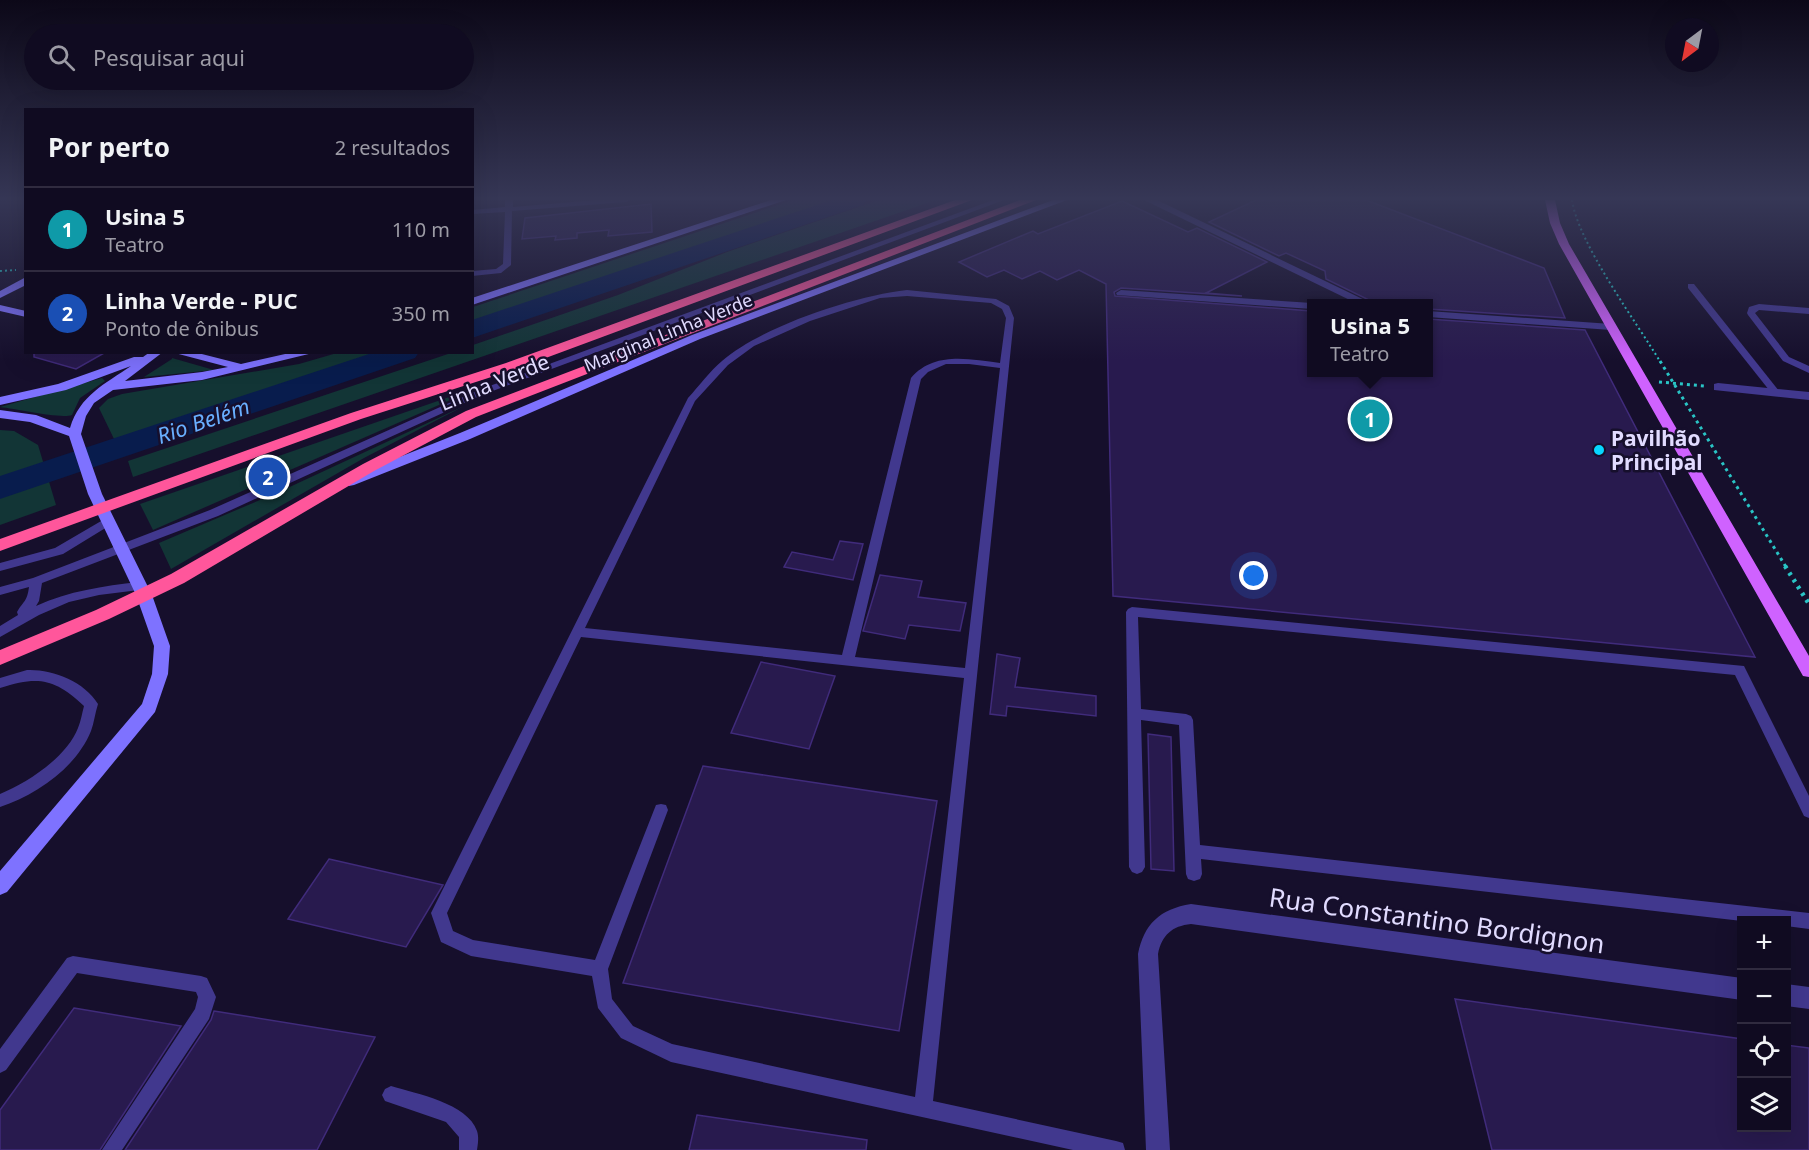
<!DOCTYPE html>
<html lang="pt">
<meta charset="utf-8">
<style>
:root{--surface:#100b21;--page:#1e192e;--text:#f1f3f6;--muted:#9c9ba5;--line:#302b3f;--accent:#ea580c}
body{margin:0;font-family:"Noto Sans",sans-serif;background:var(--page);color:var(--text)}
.controls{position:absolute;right:18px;bottom:18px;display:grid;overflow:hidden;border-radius:0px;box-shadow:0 6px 24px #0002}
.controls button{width:54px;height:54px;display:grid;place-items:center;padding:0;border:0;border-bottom:2px solid var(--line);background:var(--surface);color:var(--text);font:30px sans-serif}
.compass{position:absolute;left:1665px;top:18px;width:54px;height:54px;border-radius:50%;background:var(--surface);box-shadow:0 6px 24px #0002;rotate:212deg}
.you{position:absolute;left:1254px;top:576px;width:21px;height:21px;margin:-15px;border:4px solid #fff;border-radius:50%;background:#1a73e8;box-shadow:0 0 0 9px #1a73e833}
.badge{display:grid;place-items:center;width:39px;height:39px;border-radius:50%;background:var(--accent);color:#fff;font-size:20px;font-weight:700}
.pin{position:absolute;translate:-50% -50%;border:3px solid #fff;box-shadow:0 2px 6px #0006}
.popup{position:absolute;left:1307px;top:299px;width:126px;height:78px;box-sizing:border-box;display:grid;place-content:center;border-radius:0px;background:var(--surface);filter:drop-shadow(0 2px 4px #0005);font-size:20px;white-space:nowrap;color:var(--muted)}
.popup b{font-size:22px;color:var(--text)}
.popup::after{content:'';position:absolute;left:50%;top:100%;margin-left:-12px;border:12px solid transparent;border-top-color:var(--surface)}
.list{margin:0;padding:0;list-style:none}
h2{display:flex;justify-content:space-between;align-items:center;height:78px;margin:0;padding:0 24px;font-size:26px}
h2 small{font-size:20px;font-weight:400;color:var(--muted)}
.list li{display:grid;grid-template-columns:39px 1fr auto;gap:18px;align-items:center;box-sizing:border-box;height:84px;padding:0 24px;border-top:2px solid var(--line)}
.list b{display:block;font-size:22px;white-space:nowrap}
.list p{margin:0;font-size:20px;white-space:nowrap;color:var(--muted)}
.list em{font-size:20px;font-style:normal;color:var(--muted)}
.icon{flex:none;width:33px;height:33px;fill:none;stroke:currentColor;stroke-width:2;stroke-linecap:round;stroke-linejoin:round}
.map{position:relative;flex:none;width:1809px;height:1150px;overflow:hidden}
.search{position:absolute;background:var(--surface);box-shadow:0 6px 24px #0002;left:24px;top:24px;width:450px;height:66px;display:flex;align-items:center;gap:15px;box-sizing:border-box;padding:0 21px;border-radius:33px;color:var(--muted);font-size:22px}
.panel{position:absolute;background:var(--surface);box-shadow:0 6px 24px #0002;left:24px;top:108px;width:450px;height:246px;border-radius:0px}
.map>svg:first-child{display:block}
.green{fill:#123536}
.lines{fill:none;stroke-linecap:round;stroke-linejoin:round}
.river{fill:#081c4d;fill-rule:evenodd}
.building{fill:#281a4e;stroke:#402b7b;stroke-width:1.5}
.path-far2{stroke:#29c4c5;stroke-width:2;stroke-dasharray:2 3;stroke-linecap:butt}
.path-far1{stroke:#29c4c5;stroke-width:3;stroke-dasharray:3 4;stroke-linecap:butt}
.path{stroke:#29c4c5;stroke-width:4.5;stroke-dasharray:3 5;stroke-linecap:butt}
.lane{fill:#41388e;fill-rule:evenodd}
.street{fill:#41388e;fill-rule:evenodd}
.secondary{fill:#7e72ff;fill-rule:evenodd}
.primary{fill:#cf62ff;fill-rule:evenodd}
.highway{fill:#ff569b;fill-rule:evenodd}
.poi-dot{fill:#07d6ff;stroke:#160f2c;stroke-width:2}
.labels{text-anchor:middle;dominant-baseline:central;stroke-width:5;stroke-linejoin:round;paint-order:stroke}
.far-street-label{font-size:18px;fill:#e1dbff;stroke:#160f2c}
.street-label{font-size:21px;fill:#e1dbff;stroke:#160f2c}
.poi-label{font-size:21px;font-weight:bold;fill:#e1dbff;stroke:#160f2c;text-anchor:start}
.water-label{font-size:22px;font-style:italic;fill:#69afff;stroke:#160f2c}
.near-street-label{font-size:26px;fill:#e1dbff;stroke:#160f2c}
</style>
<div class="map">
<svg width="1809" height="1150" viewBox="0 0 1809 1150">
<rect width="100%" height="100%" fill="#160f2c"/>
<!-- green -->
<g class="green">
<path d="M793 200H847L473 326V307Z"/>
<path d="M879 200H936L133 477 128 461 451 353 472 352 473 345 618 295 727 252Z"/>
<path d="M337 353H394L115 441 99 408 108 399 122 394 299 364Z"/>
<path d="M172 359V358L214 370 144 377Z"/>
<path d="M102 378 105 381 80 398 72 415C60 419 17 409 0 407Z"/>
<path d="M487 384 153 530 140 504Z"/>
<path d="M464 406 364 458 171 569 159 543 281 491Z"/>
<path d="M0 430 14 431 38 445 56 505 0 525Z"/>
</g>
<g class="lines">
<!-- river -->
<g class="river">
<path d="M832 200H867L863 205 472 338V320Z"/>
<path d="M375 352H419L415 358 0 499V476Z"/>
</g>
</g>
<!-- building -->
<g class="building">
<path d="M1256 200H1366L1544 268 1565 318 1428 309V303H1375L1326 279 1325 271 1286 253 1279 256 1209 222Z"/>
<path d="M1122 201 1188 232 1197 228 1267 262 1206 293 1242 296 1121 288 1114 292 1115 296 1311 311V372H1428V319L1585 330 1755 657 1113 596 1106 284 1079 270 1057 280 1040 271 1022 279 1004 270 987 277 959 262 1033 231 1038 234Z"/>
<path d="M651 204 652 232 608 236 609 230 577 233V238L555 240 556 236 522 239 525 218Z"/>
<path d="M34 352H106L76 369 34 357Z"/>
<path d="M840 541 863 544 853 580 784 567 792 552 833 560Z"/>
<path d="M880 575 922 581 918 597 966 603 960 631 909 625 905 639 863 631Z"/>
<path d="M997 654 1020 658 1015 687 1096 696V716L1007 706 1006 716 990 714Z"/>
<path d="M761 662 835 676 809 749 731 733Z"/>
<path d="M1148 734 1171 737 1174 871 1151 869Z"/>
<path d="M703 766 937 801 899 1031 623 983Z"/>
<path d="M329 859 443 885 406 947 288 919Z"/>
<path d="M1455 999 1742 1039V1128H1786V1045L1809 1048V1150H1492Z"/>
<path d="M74 1008 181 1026 100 1150H0V1110Z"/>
<path d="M214 1011 375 1037 317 1150H125L211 1020Z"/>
<path d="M697 1115 867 1140 866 1150H689Z"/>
</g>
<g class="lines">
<!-- path-far2 -->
<g class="path-far2">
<path d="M1572 200C1578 243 1637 323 1661 363"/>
<path d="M0 271 16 270"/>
</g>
<!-- path-far1 -->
<g class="path-far1">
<path d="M1660 361 1786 567"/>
<path d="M1659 382 1705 386"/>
</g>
<!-- path -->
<path class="path" d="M1785 566 1809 604"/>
<!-- lane -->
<g class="lane">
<path d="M505 200H513V207L596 200H630L626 202 512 211 511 265 501 273 472 276V271L496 269 503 264 505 212 472 214V210L505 207Z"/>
<path d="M993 200H1004L482 395 218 516 42 583 39 601 36 606C69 591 103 586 139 582L145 586 139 590 99 595 69 602 39 615 0 637V626L18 615 17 612C24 600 27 602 29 587L0 595V587L33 578 210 510 476 391Z"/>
<path d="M1688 284H1694L1779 391V395H1773L1688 288Z"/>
<path d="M907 290 996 299 1009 306 1014 318 933 1101 1116 1141 1123 1143 1125 1150H1073L671 1062 621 1038 598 1008 592 976 471 956 441 942 431 913 688 398C699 386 710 371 722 361 763 326 854 296 907 290ZM907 296 991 303 1002 309 1006 318 1000 363C969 359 934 351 911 378L842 655 585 628 695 401 728 365 754 346 810 321 880 298ZM946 364H969L1000 368 965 668 855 657 921 379 928 372ZM581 637 964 678 915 1097 672 1044 633 1026 612 999 608 969 668 810 666 805 661 804 656 805 654 810 595 960 473 940 453 931 447 913Z"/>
<path d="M1759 304 1809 308V314L1759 310 1755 313 1789 357 1809 366V373L1783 361 1748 315 1747 313 1749 307Z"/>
<path d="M108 517 112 518 114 521 112 524 63 554 0 571V563L55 548Z"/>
<path d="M1132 607 1744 666 1809 796V818L1804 816 1735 675 1138 617 1141 709 1186 714 1191 716 1193 720 1200 845 1809 913V929L1786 926V920L1742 921 1201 859 1202 874 1200 879 1194 881 1188 879 1186 874 1179 725 1141 720 1145 867 1142 872 1137 874 1132 872 1129 867 1126 612 1128 609Z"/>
<path d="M27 670C52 669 84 681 98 704 95 713 94 723 91 731 76 768 36 795 0 807V794C27 783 67 757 78 728 81 721 82 713 84 706 54 678 38 676 0 688V678Z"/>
<path d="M73 956 201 976 207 978 216 997 209 1019 122 1150H102L195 1009 198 997 196 992 77 973 6 1070 0 1073V1049L67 958Z"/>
<path d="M391 1086C417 1094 467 1103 477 1131 479 1137 478 1144 477 1150H459V1137L446 1122 385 1101 382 1095 385 1089Z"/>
</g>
<!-- street -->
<g class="street">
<path d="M1144 200H1157L1373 304H1358Z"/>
<path d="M1121 290 1312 303 1315 304H1312V309L1117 295 1116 293Z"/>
<path d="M1428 311 1611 324 1617 327 1611 330 1428 317Z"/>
<path d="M1718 383 1809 392V400L1714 390V384Z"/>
<path d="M1191 904 1742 978V1000L1191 924C1172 926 1162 935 1158 954L1170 1150H1146L1138 954C1144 924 1160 909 1191 904Z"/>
<path d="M1786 984 1809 987V1009L1786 1006Z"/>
</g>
<!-- secondary -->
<g class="secondary">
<path d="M771 200H786L472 305V298Z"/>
<path d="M1053 200H1067L700 339 470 439 354 485 349 486 342 482 344 479 460 433 692 335Z"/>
<path d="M26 277V285L0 298V291Z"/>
<path d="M0 305 26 311V317L0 311Z"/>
<path d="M150 352H163L125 381 202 372 228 367 171 352H194L241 364 294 352H317L202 380 113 390 94 403 86 416 81 434 102 494 152 595 170 646 168 674 155 712 7 892 0 895V871L142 704 152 674 154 646 136 595 88 494 69 436 30 422 0 418V410L36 415 70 428C80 395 105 384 131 366L66 390 0 405V397L58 384 134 357H143Z"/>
</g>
<!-- primary -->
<path class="primary" d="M1545 200H1555L1560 223 1569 244 1809 656V677L1803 676 1559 244 1550 223Z"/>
<!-- highway -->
<g class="highway">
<path d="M955 200H972L516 369 361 419 0 551V539L351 413 506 363Z"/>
<path d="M1020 200H1036L476 417 374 471 184 583 109 619 0 665V650L96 610 171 574 363 464 466 411Z"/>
</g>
</g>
<!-- sky -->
<linearGradient id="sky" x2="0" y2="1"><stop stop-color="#0c0818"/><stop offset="0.55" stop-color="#363756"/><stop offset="1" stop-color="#363756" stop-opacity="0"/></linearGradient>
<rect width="1809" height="361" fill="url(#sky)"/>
<!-- markers -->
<circle class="poi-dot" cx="1599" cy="450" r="6"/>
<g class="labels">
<!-- far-street labels -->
<g class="far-street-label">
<text transform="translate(668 332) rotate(-22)">Marginal Linha Verde</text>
</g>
<!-- street labels -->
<g class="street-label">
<text transform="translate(494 382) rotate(-22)">Linha Verde</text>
</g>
<!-- poi labels -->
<g class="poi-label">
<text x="1611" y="438">Pavilhão<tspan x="1611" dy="24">Principal</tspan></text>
</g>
<!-- water labels -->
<g class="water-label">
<text transform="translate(203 420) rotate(-19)">Rio Belém</text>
</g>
<!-- near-street labels -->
<g class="near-street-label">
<text transform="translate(1437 920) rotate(8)">Rua Constantino Bordignon</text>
</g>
</g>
</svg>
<div class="controls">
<button>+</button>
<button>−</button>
<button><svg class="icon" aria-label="locate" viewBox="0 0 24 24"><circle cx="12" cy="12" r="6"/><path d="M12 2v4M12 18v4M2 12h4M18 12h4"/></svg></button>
<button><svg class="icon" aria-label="layers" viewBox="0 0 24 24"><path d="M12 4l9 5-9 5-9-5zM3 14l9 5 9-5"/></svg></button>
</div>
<svg class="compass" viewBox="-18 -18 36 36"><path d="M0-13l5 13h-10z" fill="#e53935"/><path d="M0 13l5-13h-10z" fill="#9c9ba5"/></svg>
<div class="you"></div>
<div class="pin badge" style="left:1370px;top:419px;background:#0f9aa8">1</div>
<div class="popup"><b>Usina 5</b>Teatro</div>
<div class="pin badge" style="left:268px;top:477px;background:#1a4fb4">2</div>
<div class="search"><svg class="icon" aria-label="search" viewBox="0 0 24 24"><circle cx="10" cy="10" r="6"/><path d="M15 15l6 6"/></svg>Pesquisar aqui</div>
<section class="panel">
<h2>Por perto<small>2 resultados</small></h2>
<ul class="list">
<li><span class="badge" style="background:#0f9aa8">1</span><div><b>Usina 5</b><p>Teatro</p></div><em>110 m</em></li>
<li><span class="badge" style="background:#1a4fb4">2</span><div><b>Linha Verde - PUC</b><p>Ponto de ônibus</p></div><em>350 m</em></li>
</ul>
</section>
</div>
